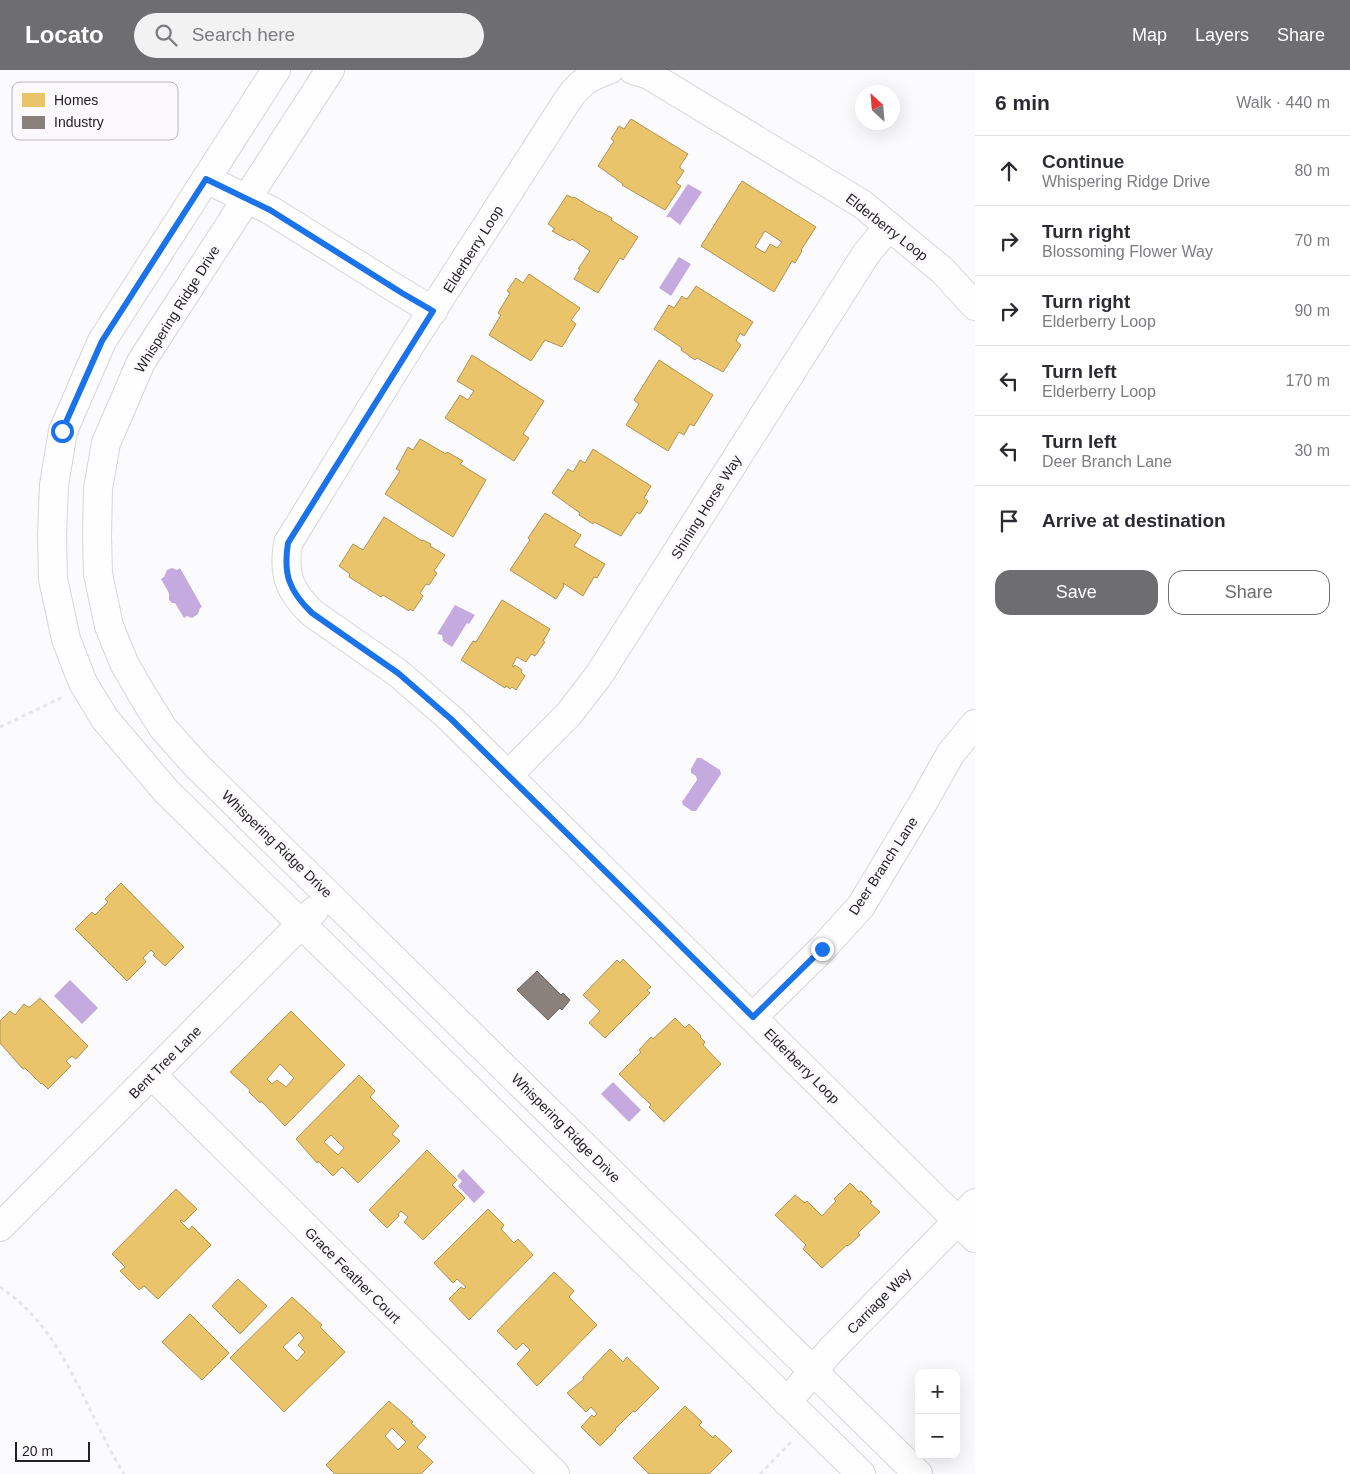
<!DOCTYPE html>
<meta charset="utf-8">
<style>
:root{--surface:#fff;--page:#f2f2f3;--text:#2b2b33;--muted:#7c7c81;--line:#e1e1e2;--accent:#6e6d6f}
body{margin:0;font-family:Helvetica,sans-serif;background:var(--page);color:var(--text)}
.controls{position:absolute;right:15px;bottom:15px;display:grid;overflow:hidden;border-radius:10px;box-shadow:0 5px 20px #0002}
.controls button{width:45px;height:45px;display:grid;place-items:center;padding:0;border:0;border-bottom:1px solid var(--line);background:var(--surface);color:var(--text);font:25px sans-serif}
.compass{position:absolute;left:855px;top:15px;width:45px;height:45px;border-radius:50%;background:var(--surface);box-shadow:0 5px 20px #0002;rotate:334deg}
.scale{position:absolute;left:15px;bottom:12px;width:75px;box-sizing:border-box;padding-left:5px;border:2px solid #222123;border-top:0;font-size:14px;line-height:18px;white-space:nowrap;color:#222123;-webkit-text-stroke:4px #fbf9fd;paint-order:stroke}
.stop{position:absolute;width:15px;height:15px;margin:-11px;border:4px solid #1a73e8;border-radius:50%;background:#fff}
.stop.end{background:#1a73e8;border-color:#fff;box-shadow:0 1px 5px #0008}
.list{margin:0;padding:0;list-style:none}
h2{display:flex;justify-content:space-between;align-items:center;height:65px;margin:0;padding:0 20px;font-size:21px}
h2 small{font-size:16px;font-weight:400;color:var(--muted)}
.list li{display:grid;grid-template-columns:32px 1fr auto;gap:15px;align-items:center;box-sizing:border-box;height:70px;padding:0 20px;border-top:1px solid var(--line)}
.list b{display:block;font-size:19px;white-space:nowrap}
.list p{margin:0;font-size:16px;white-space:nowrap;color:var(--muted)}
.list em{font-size:16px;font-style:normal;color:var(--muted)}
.actions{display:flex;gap:10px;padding:15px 20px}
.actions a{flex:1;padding:11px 0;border:1px solid var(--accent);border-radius:15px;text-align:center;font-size:18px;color:var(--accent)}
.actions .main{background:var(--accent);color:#fff}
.icon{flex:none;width:28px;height:28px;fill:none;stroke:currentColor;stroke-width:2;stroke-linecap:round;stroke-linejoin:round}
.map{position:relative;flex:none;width:975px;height:1404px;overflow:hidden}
header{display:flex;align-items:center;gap:30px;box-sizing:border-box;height:70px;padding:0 25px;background:var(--accent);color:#fff}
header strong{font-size:24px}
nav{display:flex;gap:28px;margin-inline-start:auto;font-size:18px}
.search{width:350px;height:45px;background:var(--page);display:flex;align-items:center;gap:12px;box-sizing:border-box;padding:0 18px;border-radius:28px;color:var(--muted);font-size:19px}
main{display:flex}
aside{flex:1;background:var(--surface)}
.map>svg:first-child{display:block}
.water{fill:#c5aadf}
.homes{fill:#e9c46a;stroke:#ad9355;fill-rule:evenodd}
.industry{fill:#8a817c;stroke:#6b6461}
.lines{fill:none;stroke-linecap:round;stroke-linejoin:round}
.minor-casing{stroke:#d7d6d8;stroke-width:30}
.path{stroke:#e6e6e6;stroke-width:3;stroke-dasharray:4 4;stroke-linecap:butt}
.minor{stroke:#fefeff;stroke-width:28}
.route{stroke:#1a73e8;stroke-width:6}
.labels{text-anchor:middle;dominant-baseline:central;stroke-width:5;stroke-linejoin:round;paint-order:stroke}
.street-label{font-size:14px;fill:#222123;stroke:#fbf9fd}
.key{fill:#fbf9fd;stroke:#bab8bc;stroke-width:1}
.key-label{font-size:14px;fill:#222123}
</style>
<header>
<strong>Locato</strong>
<div class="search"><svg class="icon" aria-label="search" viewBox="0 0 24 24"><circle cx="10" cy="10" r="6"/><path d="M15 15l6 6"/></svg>Search here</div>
<nav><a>Map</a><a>Layers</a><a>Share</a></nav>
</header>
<main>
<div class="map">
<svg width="975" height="1404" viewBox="0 0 975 1404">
<rect width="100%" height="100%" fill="#fbfafc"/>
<!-- water -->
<g class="water">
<path d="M688 114 702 122 680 155 670 147H666Z"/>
<path d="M679 187 691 194 671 226 659 218Z"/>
<path d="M172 498 177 500 180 498 202 537 200 538 198 544 192 548 187 546 184 548 175 533H172L169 530V523L161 509 164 507 167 500Z"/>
<path d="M455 535 475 545 469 554 467 553 452 577 443 571 442 565 437 564Z"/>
<path d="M697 688H701L720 700 721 704 696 741H692L683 735 682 732 697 710 696 706 691 703V699Z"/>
<path d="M70 910 98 938 82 954 54 926Z"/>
<path d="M613 1012 641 1040 629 1052 601 1024Z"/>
<path d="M463 1099 485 1122 474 1133 458 1116 462 1111 457 1106Z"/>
</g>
<!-- homes -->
<g class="homes">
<path d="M631 49 688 84 680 96V98L684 101 676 113 681 116 665 140 622 115 623 114 598 96 614 71 611 69 619 56 624 59Z"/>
<path d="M742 111 816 157 801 180 802 181 795 193 792 191 774 222 701 176ZM765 161 782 172 777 178 770 174 765 183 755 177Z"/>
<path d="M567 125 573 128 574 127 599 142V141L612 148 611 150 638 167 623 190 620 188 598 223 574 209 580 199H578L590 181 572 169 570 171 552 161 555 159 548 154Z"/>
<path d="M529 204 580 238 571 250 576 254 562 277 545 270 531 291 489 265 501 245 498 243 510 223 507 221 516 208 523 213Z"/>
<path d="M696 216 753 252 744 266 740 263 736 271 741 275 723 302 697 288 695 290 681 280 682 278 654 259 669 235 674 238 682 226 686 229 688 228Z"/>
<path d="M472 285 544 331 523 364 529 368 514 391 445 348 460 325 468 330 474 321 457 311Z"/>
<path d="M659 290 713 325 694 356 690 354 684 365 679 362 668 381 626 355 639 334 634 330Z"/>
<path d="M420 369 446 384 447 382 463 391 460 394 486 410 453 467 385 424 400 401 396 399 408 377 413 380Z"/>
<path d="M593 379 651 416 644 428 648 431 640 444 637 442 621 466 594 452 593 454 579 445 580 443 552 423 568 399 573 402 580 390 585 393Z"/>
<path d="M545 443 581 465 574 476 605 494 597 508 594 507 583 526 563 513 564 516 556 529 510 500 530 470 528 468Z"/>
<path d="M384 447 422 471 423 470 431 474 430 476 445 485 434 501 437 503 429 515 426 514 420 523 423 526 413 541 410 539 409 541 383 525 381 527 349 507 350 504 339 496 353 474 363 480Z"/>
<path d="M502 530 550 559 543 571 545 572 535 586 531 584 526 592 517 587 512 596 514 597 515 595 522 600 521 602 525 606 516 620 512 617 510 619 506 616 505 618 461 590 473 571 476 572Z"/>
<path d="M121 813 184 877 165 896 153 885 155 884 151 880 143 888 146 892 127 911 75 859 92 842 95 845 108 832 105 829Z"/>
<path d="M623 889 651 917 647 920 650 923 605 968 589 953 600 941 583 925 617 890 620 893Z"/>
<path d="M40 928 88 976 76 989 72 986 66 991 71 996 48 1019 42 1013 41 1014 25 998 23 999 0 973V951L10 941 15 945 24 934 28 937H30Z"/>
<path d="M291 941 345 995 285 1056 261 1031 260 1033 249 1022 250 1020 230 1002ZM280 994 294 1008 286 1017 277 1010 272 1014 267 1009Z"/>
<path d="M675 948 685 958 689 954 701 966 700 967 705 972 703 975 721 994 664 1052 649 1037 651 1035 619 1004 641 982 639 980 651 967 653 969Z"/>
<path d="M359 1005 375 1021 370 1027 399 1056 392 1064 400 1071 358 1113 342 1097 333 1106 318 1091 317 1093 296 1069ZM331 1065 344 1078 338 1085 324 1072Z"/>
<path d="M427 1080 457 1110 452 1115 465 1128 423 1170 404 1152 408 1147 401 1141 398 1144 399 1146 387 1158 369 1140Z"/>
<path d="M850 1113 859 1122 861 1121 872 1132 870 1133 880 1142 858 1163 860 1165 848 1176 847 1175 822 1198 803 1179 806 1175 775 1145 795 1125 805 1133 807 1131 822 1146 836 1131 834 1129Z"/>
<path d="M176 1119 197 1139 184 1152 181 1150 180 1151 189 1160 192 1156 211 1175 158 1229 144 1216 139 1220 120 1201 125 1197 112 1184Z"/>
<path d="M488 1139 504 1155 501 1159 514 1173 518 1169 533 1185 469 1250 449 1229 461 1217 464 1219 466 1217 457 1209 453 1213 434 1193Z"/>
<path d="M554 1202 574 1221 569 1227 597 1255 537 1316 517 1294 530 1280 523 1273 516 1280 497 1261Z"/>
<path d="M238 1209 267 1236 240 1264 212 1236Z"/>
<path d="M292 1227 322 1255 320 1257 345 1282 284 1342 230 1288ZM299 1262 304 1268 298 1275 305 1282 297 1291 283 1277Z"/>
<path d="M190 1244 229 1283 202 1310 162 1272Z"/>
<path d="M610 1279 623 1292 627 1287 659 1318 635 1342 633 1341 615 1359 616 1360 600 1376 581 1357 592 1345 594 1347 597 1344 591 1337 586 1342 567 1323 584 1309 583 1307Z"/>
<path d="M389 1331 413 1352 411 1353 426 1367 417 1377 433 1392 421 1404H335L326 1395ZM392 1358 406 1372 398 1380 385 1366Z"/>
<path d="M685 1336 702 1352 699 1355 713 1368 715 1365 732 1381 709 1404H649L633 1388Z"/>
</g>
<!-- industry -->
<path class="industry" d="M537 901 561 925 563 923 570 930 562 940 560 938 548 950 517 920Z"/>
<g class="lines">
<defs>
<g id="minor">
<path d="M276 0 102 271 63 361 54 415 52 465 53 509 66 569 83 613 105 649 166 721 861 1404"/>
<path d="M330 0 141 292 106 373 98 419 97 465 98 504 109 556 124 593 143 626 163 658 196 695 918 1404"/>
<path d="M609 0C590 6 581 12 569 28L412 272 288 473C283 504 289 521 312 543L398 603 451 649 975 1168"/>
<path d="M633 0 649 5 862 134 943 201 975 236"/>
<path d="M206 109 270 140 403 223 433 241"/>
<path d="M508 705 568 645 599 605 866 184 889 156"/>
<path d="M753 947 822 879 861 836 924 731 951 683 975 654"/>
<path d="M152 1005 555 1404"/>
<path d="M0 1157 314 841"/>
<path d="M787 1332 831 1280 975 1133"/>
</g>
</defs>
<!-- minor casing -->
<use href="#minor" class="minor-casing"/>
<!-- path -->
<g class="path">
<path d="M0 657 63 627"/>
<path d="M0 1217C65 1260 85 1341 124 1404"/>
<path d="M760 1404 791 1372"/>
</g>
<!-- minor -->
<use href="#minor" class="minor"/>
</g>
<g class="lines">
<!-- route -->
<path class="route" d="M62 361 102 271 206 109 270 140 402 223 433 241 288 473C283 504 289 521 312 543L398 603 451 649 753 947 822 879"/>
</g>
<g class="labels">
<!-- street labels -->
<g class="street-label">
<text transform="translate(887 157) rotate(38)">Elderberry Loop</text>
<text transform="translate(473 179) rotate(-58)">Elderberry Loop</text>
<text transform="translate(177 239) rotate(-58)">Whispering Ridge Drive</text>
<text transform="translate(706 437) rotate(-58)">Shining Horse Way</text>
<text transform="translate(277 774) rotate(44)">Whispering Ridge Drive</text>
<text transform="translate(883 796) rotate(-57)">Deer Branch Lane</text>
<text transform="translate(165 992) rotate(-45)">Bent Tree Lane</text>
<text transform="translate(802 996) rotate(45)">Elderberry Loop</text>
<text transform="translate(566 1058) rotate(45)">Whispering Ridge Drive</text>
<text transform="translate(353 1205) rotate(45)">Grace Feather Court</text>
<text transform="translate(879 1231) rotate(-46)">Carriage Way</text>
</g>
</g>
<!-- legend -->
<rect x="12" y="12" width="166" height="58" rx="8" class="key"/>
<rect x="22" y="23" width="23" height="14" fill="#e9c46a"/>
<rect x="22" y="46" width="23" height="13" fill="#8a817c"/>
<g class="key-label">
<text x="54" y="35">Homes</text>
<text x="54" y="57">Industry</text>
</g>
</svg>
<div class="controls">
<button>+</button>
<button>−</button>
</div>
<svg class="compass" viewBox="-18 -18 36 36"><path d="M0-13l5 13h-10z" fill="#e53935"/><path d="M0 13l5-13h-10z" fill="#7c7c81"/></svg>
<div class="scale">20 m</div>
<div class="stop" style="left:62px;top:361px"></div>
<div class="stop end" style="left:822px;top:879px"></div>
</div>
<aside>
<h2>6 min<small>Walk · 440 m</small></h2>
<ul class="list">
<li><svg class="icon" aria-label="ahead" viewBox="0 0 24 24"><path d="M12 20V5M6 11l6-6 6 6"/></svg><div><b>Continue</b><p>Whispering Ridge Drive</p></div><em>80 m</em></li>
<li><svg class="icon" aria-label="right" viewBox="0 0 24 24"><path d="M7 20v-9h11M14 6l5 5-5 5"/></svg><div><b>Turn right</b><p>Blossoming Flower Way</p></div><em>70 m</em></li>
<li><svg class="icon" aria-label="right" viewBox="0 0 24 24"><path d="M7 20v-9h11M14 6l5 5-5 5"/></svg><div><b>Turn right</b><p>Elderberry Loop</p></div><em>90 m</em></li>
<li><svg class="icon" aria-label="left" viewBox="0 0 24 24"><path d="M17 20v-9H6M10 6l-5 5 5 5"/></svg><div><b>Turn left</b><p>Elderberry Loop</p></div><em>170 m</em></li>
<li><svg class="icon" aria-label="left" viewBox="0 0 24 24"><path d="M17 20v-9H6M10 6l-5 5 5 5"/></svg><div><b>Turn left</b><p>Deer Branch Lane</p></div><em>30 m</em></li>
<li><svg class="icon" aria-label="arrive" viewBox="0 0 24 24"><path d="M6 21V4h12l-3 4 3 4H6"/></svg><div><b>Arrive at destination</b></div></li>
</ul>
<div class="actions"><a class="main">Save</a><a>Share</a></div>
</aside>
</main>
